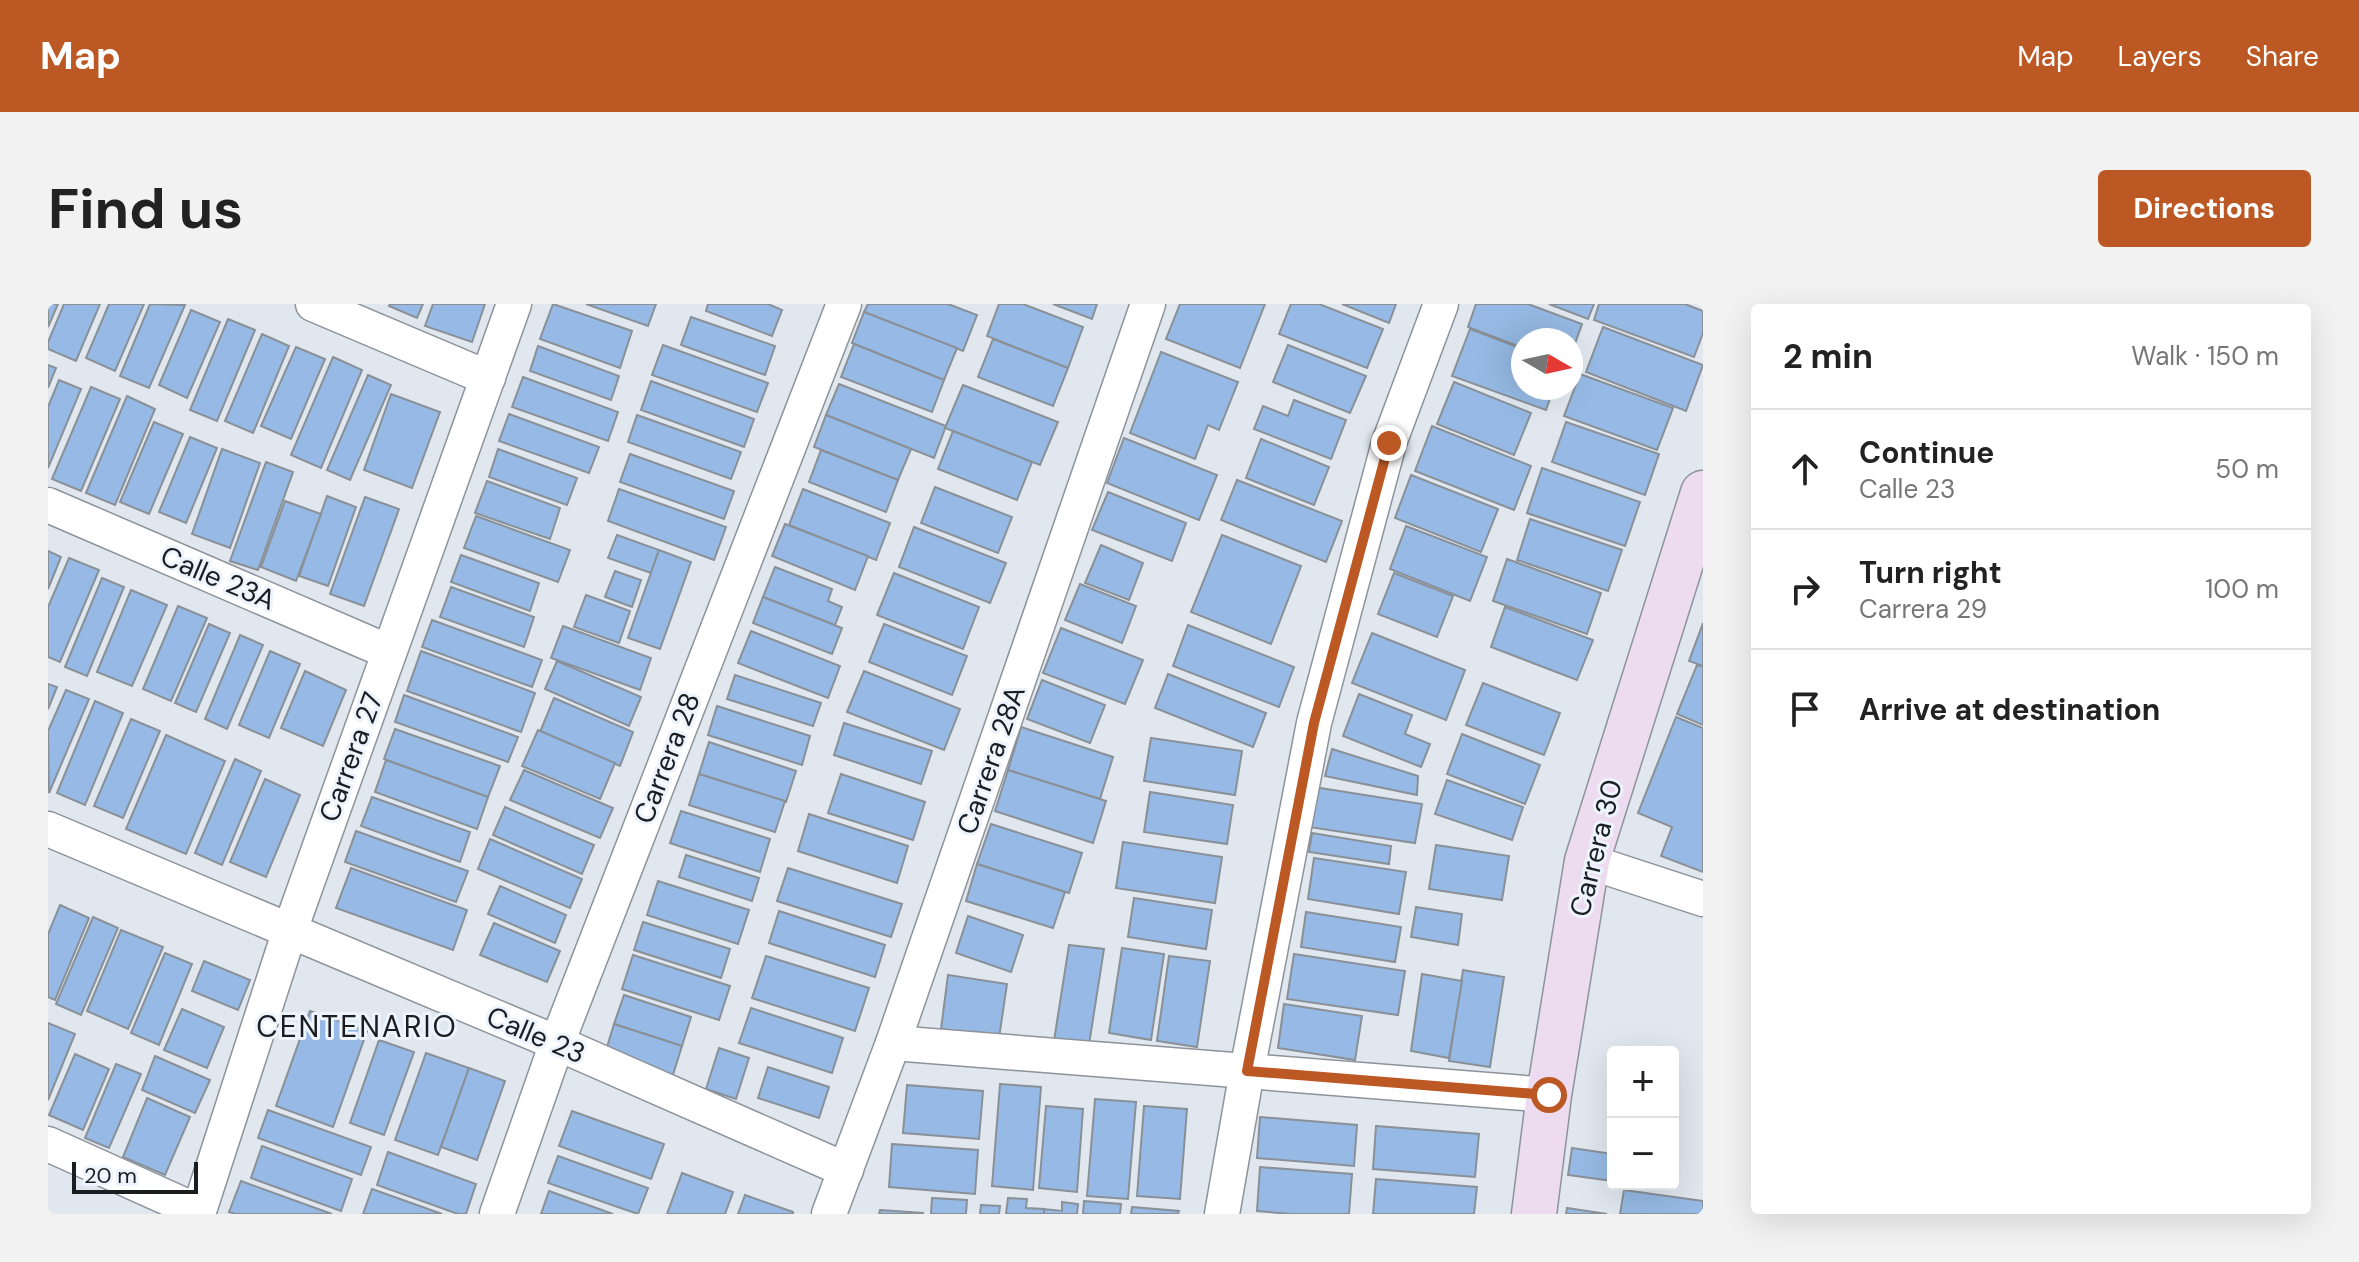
<!DOCTYPE html>
<meta charset="utf-8">
<style>
:root{--surface:#fff;--page:#f2f2f2;--text:#222;--muted:#767676;--line:#e0e0e0;--accent:#bc5824}
body{margin:0;font-family:"DM Sans",sans-serif;background:var(--page);color:var(--text)}
.controls{position:absolute;right:24px;bottom:24px;display:grid;overflow:hidden;border-radius:8px;box-shadow:0 8px 32px #0002}
.controls button{width:72px;height:72px;display:grid;place-items:center;padding:0;border:0;border-bottom:2px solid var(--line);background:var(--surface);color:var(--text);font:40px sans-serif}
.compass{position:absolute;left:1463px;top:24px;width:72px;height:72px;border-radius:50%;background:var(--surface);box-shadow:0 8px 32px #0002;rotate:99deg}
.scale{position:absolute;left:24px;bottom:20px;width:126px;box-sizing:border-box;padding-left:8px;border:4px solid #1b1e21;border-top:0;font-size:22px;line-height:28px;white-space:nowrap;color:#1b1e21;-webkit-text-stroke:6px #edf4fd;paint-order:stroke}
.stop{position:absolute;width:24px;height:24px;margin:-18px;border:6px solid #bc5824;border-radius:50%;background:#fff}
.stop.end{background:#bc5824;border-color:#fff;box-shadow:0 2px 8px #0008}
.list{margin:0;padding:0;list-style:none}
h2{display:flex;justify-content:space-between;align-items:center;height:104px;margin:0;padding:0 32px;font-size:34px}
h2 small{font-size:26px;font-weight:400;color:var(--muted)}
.list li{display:grid;grid-template-columns:52px 1fr auto;gap:24px;align-items:center;box-sizing:border-box;height:120px;padding:0 32px;border-top:2px solid var(--line)}
.list b{display:block;font-size:30px;white-space:nowrap}
.list p{margin:0;font-size:26px;white-space:nowrap;color:var(--muted)}
.list em{font-size:26px;font-style:normal;color:var(--muted)}
.icon{flex:none;width:44px;height:44px;fill:none;stroke:currentColor;stroke-width:2;stroke-linecap:round;stroke-linejoin:round}
.map{position:relative;flex:none;width:1655px;height:910px;overflow:hidden;border-radius:8px}
header{display:flex;align-items:center;gap:48px;box-sizing:border-box;height:112px;padding:0 40px;background:var(--accent);color:#fff}
header strong{font-size:38px}
nav{display:flex;gap:44px;margin-inline-start:auto;font-size:28px}
.intro{display:flex;align-items:center;justify-content:space-between;box-sizing:border-box;height:192px;padding:0 48px}
h1{margin:0;font-size:56px}
.button{padding:20px 36px;border-radius:8px;background:var(--accent);color:#fff;font-size:28px;font-weight:700}
main{display:flex;gap:48px;padding:0 48px}
aside{flex:1;background:var(--surface);border-radius:8px;box-shadow:0 8px 32px #0002}
.map>svg:first-child{display:block}
.building{fill:#96bae5;stroke:#899097;stroke-width:2}
.lines{fill:none;stroke-linecap:round;stroke-linejoin:round}
.street-casing{stroke:#8d939b;stroke-width:37}
.secondary-casing{stroke:#8d939b;stroke-width:47}
.street{stroke:#fff;stroke-width:34}
.secondary{stroke:#eddbf0;stroke-width:44}
.route{stroke:#bc5824;stroke-width:10}
.labels{text-anchor:middle;dominant-baseline:central;stroke-width:6;stroke-linejoin:round;paint-order:stroke}
.street-label{font-size:28px;fill:#1b1e21;stroke:#edf4fd}
.neighbourhood-label{font-size:30px;letter-spacing:2px;fill:#1b1e21;stroke:#edf4fd}
</style>
<header>
<strong>Map</strong>
<nav><a>Map</a><a>Layers</a><a>Share</a></nav>
</header>
<div class="intro"><h1>Find us</h1><a class="button">Directions</a></div>
<main>
<div class="map">
<svg width="1655" height="910" viewBox="0 0 1655 910">
<rect width="100%" height="100%" fill="#e0e7ef"/>
<!-- building -->
<g class="building">
<path d="M0 0H10L0 23Z"/>
<path d="M16 0H52L28 57 0 45V38Z"/>
<path d="M61 0H96L67 67 38 54Z"/>
<path d="M102 0 137 1 101 84 72 72Z"/>
<path d="M342 0H375L369 14 341 2Z"/>
<path d="M385 0H437L424 38 377 22Z"/>
<path d="M505 0 584 27 572 64 492 35Z"/>
<path d="M538 0H608L600 22Z"/>
<path d="M660 0H720L734 6 724 32 658 7Z"/>
<path d="M820 0H900L929 11 915 47 816 8Z"/>
<path d="M951 0H975L1035 23 1020 64 939 32Z"/>
<path d="M1005 0H1049L1044 15Z"/>
<path d="M1132 0H1217L1192 64 1118 35Z"/>
<path d="M1243 0H1271L1335 25 1319 64 1231 30Z"/>
<path d="M1294 0H1348L1341 19Z"/>
<path d="M1428 0H1480L1534 20 1523 51V36H1475V44L1420 23Z"/>
<path d="M1501 0H1546L1540 15Z"/>
<path d="M1551 0H1637L1655 7V29L1646 53 1546 16Z"/>
<path d="M143 6 172 18 139 94 111 81Z"/>
<path d="M816 8 909 44 896 76 804 39Z"/>
<path d="M643 13 727 42 717 71 633 41Z"/>
<path d="M180 15 207 26 169 117 142 106Z"/>
<path d="M1555 23 1655 61 1638 107 1538 68Z"/>
<path d="M1422 25 1475 45V84H1506L1498 106 1404 72Z"/>
<path d="M214 30 241 42 205 129 177 117Z"/>
<path d="M945 35 1020 64 1005 102 930 73Z"/>
<path d="M806 40 896 76 884 108 793 73Z"/>
<path d="M615 41 720 79 709 108 604 71Z"/>
<path d="M1240 41 1318 72 1302 109 1225 78Z"/>
<path d="M490 42 571 72 563 96 482 67Z"/>
<path d="M248 43 277 55 243 135 213 122Z"/>
<path d="M1113 48 1190 78 1171 126 1160 121 1147 155 1082 129Z"/>
<path d="M285 53 314 66 273 164 243 151Z"/>
<path d="M0 61 8 64 0 84Z"/>
<path d="M1532 70 1625 104 1609 146 1516 112Z"/>
<path d="M320 71 343 81 302 176 279 166Z"/>
<path d="M475 73 570 108 560 137 464 103Z"/>
<path d="M11 76 33 85 0 164V103Z"/>
<path d="M603 77 706 115 696 143 593 106Z"/>
<path d="M1406 78 1483 109 1466 151 1389 120Z"/>
<path d="M791 80 898 122 886 154 778 111Z"/>
<path d="M915 81 1010 118 992 161 897 124Z"/>
<path d="M43 83 72 95 33 187 4 175Z"/>
<path d="M343 90 392 108 364 184 316 166Z"/>
<path d="M79 92 107 105 67 201 38 189Z"/>
<path d="M1246 96 1298 116 1283 155 1206 125 1215 102 1240 112Z"/>
<path d="M461 110 551 143 541 169 451 137Z"/>
<path d="M589 111 693 148 683 175 580 138Z"/>
<path d="M778 111 863 145 850 176 766 143Z"/>
<path d="M106 118 135 130 101 210 72 198Z"/>
<path d="M1518 118 1611 150 1597 191 1504 158Z"/>
<path d="M1384 122 1483 162 1466 206 1367 167Z"/>
<path d="M905 127 984 158 969 196 890 165Z"/>
<path d="M142 133 169 144 138 219 111 208Z"/>
<path d="M1076 134 1169 171 1151 216 1059 179Z"/>
<path d="M1213 135 1281 163 1266 201 1198 174Z"/>
<path d="M174 145 212 159 182 244 144 230Z"/>
<path d="M450 145 529 174 519 201 441 173Z"/>
<path d="M773 146 850 176 838 208 761 178Z"/>
<path d="M582 150 686 187 676 215 572 178Z"/>
<path d="M218 158 245 168 210 266 182 257Z"/>
<path d="M1494 164 1592 198 1577 242 1479 209Z"/>
<path d="M1363 171 1450 205 1433 248 1347 214Z"/>
<path d="M1189 176 1294 217 1278 258 1173 216Z"/>
<path d="M439 177 512 204 502 235 427 209Z"/>
<path d="M887 183 964 213 950 249 873 219Z"/>
<path d="M571 185 678 223 666 256 560 217Z"/>
<path d="M755 185 842 219 828 256 741 221Z"/>
<path d="M1060 188 1138 219 1124 257 1044 226Z"/>
<path d="M279 192 308 203 280 282 251 272Z"/>
<path d="M317 193 351 205 316 302 282 290Z"/>
<path d="M237 197 273 210 248 277 213 263Z"/>
<path d="M428 212 522 246 510 278 416 244Z"/>
<path d="M1482 215 1574 246 1560 287 1469 256Z"/>
<path d="M737 220 820 252 807 286 724 252Z"/>
<path d="M1358 222 1439 253 1422 297 1342 265Z"/>
<path d="M866 223 958 259 942 299 851 263Z"/>
<path d="M569 231 611 246 603 269 560 254Z"/>
<path d="M1174 231 1253 262 1223 340 1143 308Z"/>
<path d="M1053 241 1095 259 1081 296 1037 279Z"/>
<path d="M611 246 643 258 612 345 580 334Z"/>
<path d="M0 247 13 253 0 285Z"/>
<path d="M413 251 491 279 482 307 403 278Z"/>
<path d="M21 254 51 266 12 358 0 353V303Z"/>
<path d="M1459 255 1553 289 1539 330 1445 297Z"/>
<path d="M727 263 784 285 780 297 794 303 787 321 715 293Z"/>
<path d="M567 267 593 276 584 303 557 293Z"/>
<path d="M846 269 931 303 915 345 829 311Z"/>
<path d="M1346 269 1405 292 1389 333 1330 310Z"/>
<path d="M54 274 76 283 39 372 17 363Z"/>
<path d="M1032 280 1088 302 1074 339 1017 316Z"/>
<path d="M403 283 486 313 476 343 392 313Z"/>
<path d="M83 286 119 301 84 382 49 368Z"/>
<path d="M538 291 582 307 571 339 526 323Z"/>
<path d="M715 293 794 324 784 350 705 319Z"/>
<path d="M130 302 159 314 123 397 95 385Z"/>
<path d="M1457 303 1545 336 1529 376 1443 343Z"/>
<path d="M384 316 494 356 484 383 374 343Z"/>
<path d="M1655 319V362L1641 357Z"/>
<path d="M161 320 182 329 148 408 127 399Z"/>
<path d="M836 320 919 352 904 391 821 358Z"/>
<path d="M1140 321 1246 363 1231 403 1125 362Z"/>
<path d="M515 322 603 354 592 386 503 354Z"/>
<path d="M1013 324 1095 356 1077 400 995 369Z"/>
<path d="M703 327 792 362 780 394 690 359Z"/>
<path d="M1324 329 1417 366 1398 416 1304 379Z"/>
<path d="M192 331 215 341 179 425 157 415Z"/>
<path d="M222 347 252 360 221 434 191 421Z"/>
<path d="M373 347 487 389 473 428 359 387Z"/>
<path d="M509 357 593 393 581 422 497 385Z"/>
<path d="M1649 361 1655 363V421L1629 410Z"/>
<path d="M257 367 298 386 275 442 233 424Z"/>
<path d="M816 367 912 405 896 446 799 408Z"/>
<path d="M1120 370 1218 409 1205 443 1107 404Z"/>
<path d="M687 371 773 399 765 422 679 395Z"/>
<path d="M994 376 1057 401 1042 439 979 415Z"/>
<path d="M1435 379 1512 409 1496 451 1418 421Z"/>
<path d="M0 380 9 383 0 405Z"/>
<path d="M18 386 41 395 1 489 0 427Z"/>
<path d="M1311 390 1364 411 1357 430 1382 440 1373 463 1295 432Z"/>
<path d="M356 391 470 433 460 458 347 418Z"/>
<path d="M506 394 585 428 572 462 492 428Z"/>
<path d="M47 397 75 409 37 501 9 489Z"/>
<path d="M669 402 762 432 754 461 660 431Z"/>
<path d="M1628 413 1655 424V568L1613 552 1624 523 1590 509Z"/>
<path d="M83 415 112 427 75 514 46 502Z"/>
<path d="M796 419 884 447 873 480 786 451Z"/>
<path d="M973 423 1065 453 1052 495 960 466Z"/>
<path d="M347 425 452 462 440 493 336 455Z"/>
<path d="M490 426 567 459 552 495 474 462Z"/>
<path d="M1414 430 1492 461 1477 500 1399 470Z"/>
<path d="M118 431 177 457 138 550 78 525Z"/>
<path d="M1103 434 1194 447 1187 491 1096 477Z"/>
<path d="M661 438 748 467 738 498 651 470Z"/>
<path d="M1284 445 1370 472 1369 491 1277 472Z"/>
<path d="M187 455 213 467 174 561 147 549Z"/>
<path d="M338 456 440 493 429 525 327 488Z"/>
<path d="M476 466 565 504 552 534 462 496Z"/>
<path d="M960 466 1058 497 1045 539 947 507Z"/>
<path d="M651 470 737 497 727 528 641 501Z"/>
<path d="M793 470 877 498 865 536 780 509Z"/>
<path d="M217 475 252 491 218 573 182 558Z"/>
<path d="M1399 476 1475 503 1464 536 1387 510Z"/>
<path d="M1266 483 1374 500 1367 539 1261 523Z"/>
<path d="M1102 488 1185 501 1179 540 1096 528Z"/>
<path d="M324 493 422 528 412 558 313 522Z"/>
<path d="M457 503 546 541 534 570 445 531Z"/>
<path d="M633 507 722 535 712 568 622 539Z"/>
<path d="M761 510 860 542 849 579 750 547Z"/>
<path d="M943 520 1034 549 1021 589 929 560Z"/>
<path d="M308 527 420 567 408 598 297 558Z"/>
<path d="M1264 529 1343 542 1341 560 1261 548Z"/>
<path d="M442 535 534 575 522 604 430 565Z"/>
<path d="M1075 538 1174 553 1167 599 1068 584Z"/>
<path d="M1388 541 1461 552 1454 596 1381 585Z"/>
<path d="M638 551 711 574 704 597 631 573Z"/>
<path d="M1266 554 1358 568 1351 610 1260 595Z"/>
<path d="M929 560 1017 588 1005 624 918 597Z"/>
<path d="M303 564 419 606 405 646 288 604Z"/>
<path d="M740 564 854 600 843 633 729 597Z"/>
<path d="M610 577 701 606 690 640 599 611Z"/>
<path d="M452 582 518 611 507 639 440 610Z"/>
<path d="M1086 594 1164 606 1158 645 1080 633Z"/>
<path d="M12 601 41 614 7 696 0 693V630Z"/>
<path d="M1368 603 1414 610 1410 641 1363 633Z"/>
<path d="M731 607 837 641 827 673 721 639Z"/>
<path d="M1258 608 1353 623 1347 658 1253 643Z"/>
<path d="M920 612 975 631 963 668 908 649Z"/>
<path d="M45 613 70 624 33 711 8 700Z"/>
<path d="M595 618 682 645 673 674 586 646Z"/>
<path d="M446 619 512 647 499 678 432 651Z"/>
<path d="M73 626 115 643 80 725 39 707Z"/>
<path d="M1021 641 1056 645 1040 747 1005 743Z"/>
<path d="M1074 644 1116 650 1103 736 1061 729Z"/>
<path d="M117 649 144 660 111 741 83 729Z"/>
<path d="M1246 650 1357 667 1350 711 1239 695Z"/>
<path d="M585 651 682 682 671 716 574 685Z"/>
<path d="M718 652 821 684 807 727 704 694Z"/>
<path d="M1121 652 1162 657 1149 743 1109 737Z"/>
<path d="M156 657 202 676 190 706 144 687Z"/>
<path d="M1415 666 1456 673 1442 763 1401 757Z"/>
<path d="M1374 670 1414 677 1401 754 1363 747Z"/>
<path d="M900 671 959 680 951 734 893 725Z"/>
<path d="M576 691 643 713 634 742 566 720Z"/>
<path d="M1236 700 1314 712 1307 756 1230 744Z"/>
<path d="M703 704 795 734 784 769 691 739Z"/>
<path d="M134 705 176 723 159 764 116 746Z"/>
<path d="M262 707 319 727 285 823 228 802Z"/>
<path d="M0 719 27 730 0 796Z"/>
<path d="M566 720 634 742 624 774 559 743Z"/>
<path d="M331 736 366 748 336 831 302 819Z"/>
<path d="M671 744 701 754 688 795 658 785Z"/>
<path d="M378 749 421 764 390 851 347 836Z"/>
<path d="M27 750 61 765 35 826 1 811Z"/>
<path d="M107 752 162 776 147 809 94 786Z"/>
<path d="M68 760 93 770 61 844 37 834Z"/>
<path d="M720 763 781 783 771 814 710 794Z"/>
<path d="M421 764 457 777 429 856 393 843Z"/>
<path d="M952 780 993 783 985 886 944 882Z"/>
<path d="M859 781 935 787 931 835 855 829Z"/>
<path d="M99 794 142 813 117 871 75 853Z"/>
<path d="M1047 795 1088 798 1080 895 1039 892Z"/>
<path d="M998 802 1035 805 1029 888 991 884Z"/>
<path d="M1096 802 1139 805 1132 895 1089 892Z"/>
<path d="M220 806 323 843 313 871 210 834Z"/>
<path d="M524 807 616 840 603 875 511 842Z"/>
<path d="M1212 813 1309 821 1306 862 1209 854Z"/>
<path d="M1328 822 1431 830 1427 873 1325 865Z"/>
<path d="M844 840 930 846 927 890 841 883Z"/>
<path d="M214 842 304 875 293 907 203 874Z"/>
<path d="M1524 844 1565 850V877L1520 871Z"/>
<path d="M340 848 428 880 418 910H410L329 881Z"/>
<path d="M510 852 600 884 590 910 500 879Z"/>
<path d="M1212 863 1304 870 1301 910H1243L1209 907Z"/>
<path d="M634 869 685 888 677 910H619Z"/>
<path d="M1328 875 1429 883 1426 910H1325Z"/>
<path d="M193 877 284 910H188L181 908Z"/>
<path d="M324 885 394 910H315Z"/>
<path d="M1576 886 1655 897V910H1572Z"/>
<path d="M501 887 565 910H493Z"/>
<path d="M697 891 745 908V910H690Z"/>
<path d="M884 894 919 896 918 910H883Z"/>
<path d="M960 894 979 895 978 904 996 905V910H958Z"/>
<path d="M1036 897 1073 900 1072 910H1035Z"/>
<path d="M1014 898 1030 900 1029 910H996V905L1014 907Z"/>
<path d="M933 901 952 902 951 910H932Z"/>
<path d="M1084 903 1131 907 1130 910H1083Z"/>
<path d="M1519 904 1559 910H1518Z"/>
<path d="M832 906 875 909V910H831Z"/>
</g>
<g class="lines">
<defs>
<g id="street">
<path d="M265 0 440 74"/>
<path d="M0 201 341 348"/>
<path d="M0 525 509 739 798 866"/>
<path d="M1539 557 1655 595"/>
<path d="M845 739 1501 791"/>
<path d="M0 840 151 908"/>
<path d="M150 910 242 626 466 0"/>
<path d="M449 910 509 739 796 0"/>
<path d="M781 910 845 739 1100 0"/>
<path d="M1174 910 1199 767 1266 419 1341 139 1393 0"/>
</g>
<path id="secondary" d="M1486 910 1501 791 1539 557 1655 189"/>
</defs>
<!-- street casing -->
<use href="#street" class="street-casing"/>
<!-- secondary casing -->
<use href="#secondary" class="secondary-casing"/>
<!-- street -->
<use href="#street" class="street"/>
<!-- secondary -->
<use href="#secondary" class="secondary"/>
</g>
<g class="lines">
<!-- route -->
<path class="route" d="M1341 139 1266 419 1199 767 1501 791"/>
</g>
<g class="labels">
<!-- street labels -->
<g class="street-label">
<text transform="translate(170 274) rotate(23)">Calle 23A</text>
<text transform="translate(303 453) rotate(-70)">Carrera 27</text>
<text transform="translate(619 454) rotate(-69)">Carrera 28</text>
<text transform="translate(943 456) rotate(-71)">Carrera 28A</text>
<text transform="translate(1548 544) rotate(-76)">Carrera 30</text>
<text transform="translate(488 731) rotate(23)">Calle 23</text>
</g>
<!-- neighbourhood labels -->
<g class="neighbourhood-label">
<text x="309" y="722">CENTENARIO</text>
</g>
</g>
</svg>
<div class="controls">
<button>+</button>
<button>−</button>
</div>
<svg class="compass" viewBox="-18 -18 36 36"><path d="M0-13l5 13h-10z" fill="#e53935"/><path d="M0 13l5-13h-10z" fill="#767676"/></svg>
<div class="scale">20 m</div>
<div class="stop" style="left:1501px;top:791px"></div>
<div class="stop end" style="left:1341px;top:139px"></div>
</div>
<aside>
<h2>2 min<small>Walk · 150 m</small></h2>
<ul class="list">
<li><svg class="icon" aria-label="ahead" viewBox="0 0 24 24"><path d="M12 20V5M6 11l6-6 6 6"/></svg><div><b>Continue</b><p>Calle 23</p></div><em>50 m</em></li>
<li><svg class="icon" aria-label="right" viewBox="0 0 24 24"><path d="M7 20v-9h11M14 6l5 5-5 5"/></svg><div><b>Turn right</b><p>Carrera 29</p></div><em>100 m</em></li>
<li><svg class="icon" aria-label="arrive" viewBox="0 0 24 24"><path d="M6 21V4h12l-3 4 3 4H6"/></svg><div><b>Arrive at destination</b></div></li>
</ul>
</aside>
</main>
